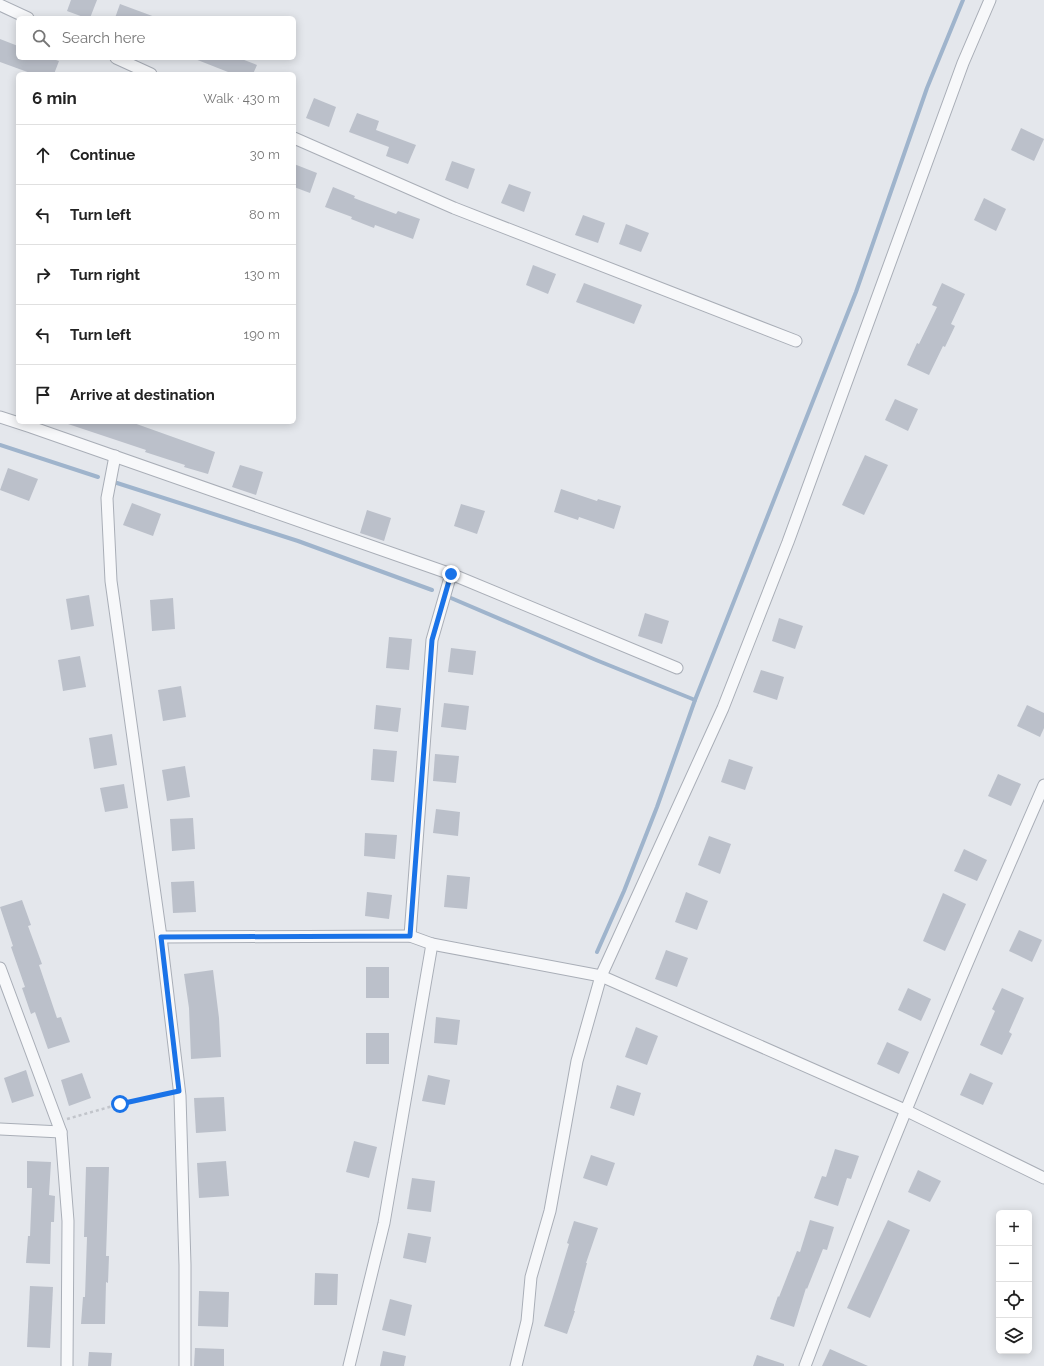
<!DOCTYPE html>
<meta charset="utf-8">
<style>
:root{--surface:#fff;--page:#f6f6f6;--text:#222;--muted:#767676;--line:#e0e0e0}
body{margin:0;font-family:Raleway,sans-serif;background:var(--page);color:var(--text)}
.controls{position:absolute;right:12px;bottom:12px;display:grid;overflow:hidden;border-radius:6px;box-shadow:0 2px 10px #0003}
.controls button{width:36px;height:36px;display:grid;place-items:center;padding:0;border:0;border-bottom:1px solid var(--line);background:var(--surface);color:var(--text);font:20px sans-serif}
.stop{position:absolute;width:12px;height:12px;margin:-9px;border:3px solid #1a73e8;border-radius:50%;background:#fff}
.stop.end{background:#1a73e8;border-color:#fff;box-shadow:0 1px 4px #0008}
.list{margin:0;padding:0;list-style:none}
h2{display:flex;justify-content:space-between;align-items:center;height:52px;margin:0;padding:0 16px;font-size:17px}
h2 small{font-size:13px;font-weight:400;color:var(--muted)}
.list li{display:grid;grid-template-columns:26px 1fr auto;gap:12px;align-items:center;box-sizing:border-box;height:60px;padding:0 16px;border-top:1px solid var(--line)}
.list b{display:block;font-size:15px;white-space:nowrap}
.list em{font-size:13px;font-style:normal;color:var(--muted)}
.icon{flex:none;width:22px;height:22px;fill:none;stroke:currentColor;stroke-width:2;stroke-linecap:round;stroke-linejoin:round}
.map{position:relative;flex:none;width:1044px;height:1366px;overflow:hidden}
.search{position:absolute;background:var(--surface);box-shadow:0 2px 10px #0003;left:16px;top:16px;width:280px;height:44px;display:flex;align-items:center;gap:10px;box-sizing:border-box;padding:0 14px;border-radius:6px;color:var(--muted);font-size:15px}
.panel{position:absolute;background:var(--surface);box-shadow:0 2px 10px #0003;left:16px;top:72px;width:280px;height:352px;border-radius:6px}
.map>svg:first-child{display:block}
.lines{fill:none;stroke-linecap:round;stroke-linejoin:round}
.stream{stroke:#9fb4cc;stroke-width:4}
.building{fill:#bbc0ca}
.street-casing{stroke:#a9aeb7;stroke-width:13}
.path{stroke:#c2c5cb;stroke-width:2.5;stroke-dasharray:3 3;stroke-linecap:butt}
.street{stroke:#f7f8fa;stroke-width:11}
.route{stroke:#1a73e8;stroke-width:5}
</style>
<div class="map">
<svg width="1044" height="1366" viewBox="0 0 1044 1366">
<rect width="100%" height="100%" fill="#e4e7ec"/>
<g class="lines">
<!-- stream -->
<g class="stream">
<path d="M0 445 98 477"/>
<path d="M117 483 298 541 432 590"/>
<path d="M451 598 596 660 695 700"/>
<path d="M597 952 624 891 657 807 695 700 856 292 927 88 963 0"/>
</g>
</g>
<!-- building -->
<g class="building">
<path d="M71 0H97L90 18H86L67 11Z"/>
<path d="M120 4 155 17V18H115Z"/>
<path d="M0 39 18 46V58H50L59 61 54 74H33L0 62Z"/>
<path d="M195 58H239L257 65 253 74H227L228 72 195 59Z"/>
<path d="M314 98 336 107 329 127 306 118Z"/>
<path d="M357 113 379 121 376 130 416 145 408 164 386 156 389 147 349 132Z"/>
<path d="M1021 128 1044 139 1034 161 1011 150Z"/>
<path d="M452 161 475 169 468 189 445 180Z"/>
<path d="M294 164 317 173 310 193 294 187Z"/>
<path d="M509 184 531 192 524 212 501 203Z"/>
<path d="M333 187 355 196 354 198 396 214 398 211 420 219 413 239 375 225 374 228 351 219 352 217 325 207Z"/>
<path d="M984 198 1006 209 996 231 974 220Z"/>
<path d="M583 215 605 223 598 243 575 235Z"/>
<path d="M626 224 649 233 641 252 619 244Z"/>
<path d="M533 265 556 274 548 294 526 285Z"/>
<path d="M584 283 642 305 634 324 576 302Z"/>
<path d="M942 283 965 294 951 324 955 326 945 347 943 346 929 375 907 365 917 343 919 344 937 307 932 305Z"/>
<path d="M895 399 918 409 908 431 885 420Z"/>
<path d="M68 422H131L215 452 208 474 184 467 185 465 145 452 146 450 68 424Z"/>
<path d="M865 455 888 465 864 515 842 505Z"/>
<path d="M240 465 263 472 256 495 232 487Z"/>
<path d="M8 468 38 479 29 501 0 490Z"/>
<path d="M561 489 597 501 598 499 621 506 614 529 579 517 578 520 554 512Z"/>
<path d="M132 503 161 514 153 536 123 525Z"/>
<path d="M461 504 485 511 477 534 454 526Z"/>
<path d="M367 510 391 518 384 541 360 533Z"/>
<path d="M89 595 94 626 71 630 66 599Z"/>
<path d="M173 598 175 629 152 631 150 600Z"/>
<path d="M645 613 669 621 662 644 638 636Z"/>
<path d="M779 618 803 626 795 649 772 641Z"/>
<path d="M389 637 412 639 409 670 386 668Z"/>
<path d="M451 648 476 651 473 675 448 672Z"/>
<path d="M80 656 86 687 63 691 58 660Z"/>
<path d="M761 670 784 677 777 700 753 692Z"/>
<path d="M181 686 186 717 163 721 158 690Z"/>
<path d="M444 703 469 706 466 730 441 727Z"/>
<path d="M376 705 401 708 398 732 374 729Z"/>
<path d="M1027 705 1044 713V728L1040 737 1017 726Z"/>
<path d="M112 734 117 765 94 769 89 738Z"/>
<path d="M373 749 397 751 394 782 371 780Z"/>
<path d="M435 754 459 756 456 783 433 781Z"/>
<path d="M729 759 753 767 745 790 721 782Z"/>
<path d="M185 766 190 797 167 801 162 770Z"/>
<path d="M998 774 1021 784 1011 806 988 796Z"/>
<path d="M124 784 128 808 105 812 100 788Z"/>
<path d="M436 809 460 812 458 836 433 833Z"/>
<path d="M193 818 195 849 172 851 170 819Z"/>
<path d="M365 833 397 835 395 859 364 856Z"/>
<path d="M709 836 731 844 720 874 698 865Z"/>
<path d="M964 849 987 860 977 881 954 871Z"/>
<path d="M447 875 470 877 467 909 444 907Z"/>
<path d="M194 881 196 912 173 913 171 882Z"/>
<path d="M367 892 392 895 389 919 365 916Z"/>
<path d="M686 892 708 901 697 930 675 922Z"/>
<path d="M943 893 966 904 945 951 923 941Z"/>
<path d="M22 900 31 925 28 926 42 964 39 965 57 1018 61 1017 70 1042 48 1049 35 1012 31 1014 22 988 25 987 11 947 13 946 0 907Z"/>
<path d="M1019 930 1042 940 1032 962 1009 951Z"/>
<path d="M666 950 688 958 677 987 655 979Z"/>
<rect x="366" y="967" width="23" height="31"/>
<path d="M213 970 219 1018 221 1057 191 1059 189 1008 184 974Z"/>
<path d="M908 988 931 999 921 1021 898 1010Z"/>
<path d="M1002 988 1024 998 1009 1032 1012 1034 1002 1055 980 1045 995 1011 992 1009Z"/>
<path d="M436 1017 460 1020 457 1045 434 1043Z"/>
<path d="M636 1027 658 1036 647 1065 625 1057Z"/>
<rect x="366" y="1033" width="23" height="31"/>
<path d="M887 1042 909 1052 899 1074 877 1064Z"/>
<path d="M26 1070 34 1096 12 1103 4 1078Z"/>
<path d="M82 1073 91 1098 69 1106 61 1080Z"/>
<path d="M970 1073 993 1083 983 1105 960 1095Z"/>
<path d="M428 1075 450 1080 445 1105 422 1101Z"/>
<path d="M617 1085 641 1093 634 1116 610 1108Z"/>
<path d="M224 1097 226 1131 196 1133 194 1098Z"/>
<path d="M354 1141 377 1147 369 1178 346 1172Z"/>
<path d="M835 1149 859 1156 851 1179 847 1178 838 1206 814 1198 822 1176 826 1177Z"/>
<path d="M591 1155 615 1163 607 1186 583 1178Z"/>
<path d="M27 1161 51 1162 49 1195 55 1196 54 1222H51L50 1264 26 1263 28 1236H30L32 1188H27Z"/>
<path d="M226 1161 229 1196 199 1198 197 1163Z"/>
<path d="M86 1167H109L106 1256H109L108 1283 106 1282 105 1324H81L83 1297H85L87 1237H84Z"/>
<path d="M918 1170 941 1181 930 1202 908 1192Z"/>
<path d="M412 1178 435 1181 431 1212 407 1209Z"/>
<path d="M810 1220 834 1227 827 1250 823 1249 807 1289 806 1288 794 1327 770 1319 778 1296 779 1297 797 1251 800 1252Z"/>
<path d="M888 1220 910 1230 870 1318 847 1308Z"/>
<path d="M574 1221 598 1228 586 1263H587L574 1311H575L567 1334 544 1326 556 1287 569 1244 567 1243Z"/>
<path d="M408 1233 431 1237 426 1263 403 1258Z"/>
<path d="M315 1273 338 1274 337 1305H314Z"/>
<path d="M30 1286 53 1287 50 1348 27 1347Z"/>
<path d="M199 1291 229 1292 228 1327 198 1326Z"/>
<path d="M390 1299 412 1305 405 1336 382 1330Z"/>
<path d="M195 1348 224 1349V1366H194Z"/>
<path d="M830 1349 868 1366H822Z"/>
<path d="M383 1351 406 1356 404 1366H380Z"/>
<path d="M89 1352 112 1353 111 1366H88Z"/>
<path d="M757 1355 784 1364V1366H753Z"/>
</g>
<g class="lines">
<defs>
<g id="street">
<path d="M0 5 28 18"/>
<path d="M116 58 151 74"/>
<path d="M294 138 454 208 796 341"/>
<path d="M0 417 31 427 451 574 677 668"/>
<path d="M115 456 107 498 111 581 161 937 180 1096 185 1265V1366"/>
<path d="M410 936 432 640 451 574"/>
<path d="M161 937 410 936 432 944 601 976 905 1110 1044 1178"/>
<path d="M0 968 61 1132 68 1221 67 1366"/>
<path d="M0 1129 61 1132"/>
<path d="M349 1366 384 1223 432 944"/>
<path d="M516 1366 527 1321 531 1277 550 1211 577 1061 601 976 723 708 788 542 963 63 990 0"/>
<path d="M805 1366C879 1170 960 977 1044 785"/>
</g>
</defs>
<!-- street casing -->
<use href="#street" class="street-casing"/>
<!-- path -->
<path class="path" d="M67 1119 120 1104 169 1093"/>
<!-- street -->
<use href="#street" class="street"/>
</g>
<g class="lines">
<!-- route -->
<path class="route" d="M120 1104 179 1091 161 937 410 936 432 640 451 574"/>
</g>
</svg>
<div class="controls">
<button>+</button>
<button>−</button>
<button><svg class="icon" aria-label="locate" viewBox="0 0 24 24"><circle cx="12" cy="12" r="6"/><path d="M12 2v4M12 18v4M2 12h4M18 12h4"/></svg></button>
<button><svg class="icon" aria-label="layers" viewBox="0 0 24 24"><path d="M12 4l9 5-9 5-9-5zM3 14l9 5 9-5"/></svg></button>
</div>
<div class="stop" style="left:120px;top:1104px"></div>
<div class="stop end" style="left:451px;top:574px"></div>
<div class="search"><svg class="icon" aria-label="search" viewBox="0 0 24 24"><circle cx="10" cy="10" r="6"/><path d="M15 15l6 6"/></svg>Search here</div>
<section class="panel">
<h2>6 min<small>Walk · 430 m</small></h2>
<ul class="list">
<li><svg class="icon" aria-label="ahead" viewBox="0 0 24 24"><path d="M12 20V5M6 11l6-6 6 6"/></svg><div><b>Continue</b></div><em>30 m</em></li>
<li><svg class="icon" aria-label="left" viewBox="0 0 24 24"><path d="M17 20v-9H6M10 6l-5 5 5 5"/></svg><div><b>Turn left</b></div><em>80 m</em></li>
<li><svg class="icon" aria-label="right" viewBox="0 0 24 24"><path d="M7 20v-9h11M14 6l5 5-5 5"/></svg><div><b>Turn right</b></div><em>130 m</em></li>
<li><svg class="icon" aria-label="left" viewBox="0 0 24 24"><path d="M17 20v-9H6M10 6l-5 5 5 5"/></svg><div><b>Turn left</b></div><em>190 m</em></li>
<li><svg class="icon" aria-label="arrive" viewBox="0 0 24 24"><path d="M6 21V4h12l-3 4 3 4H6"/></svg><div><b>Arrive at destination</b></div></li>
</ul>
</section>
</div>
